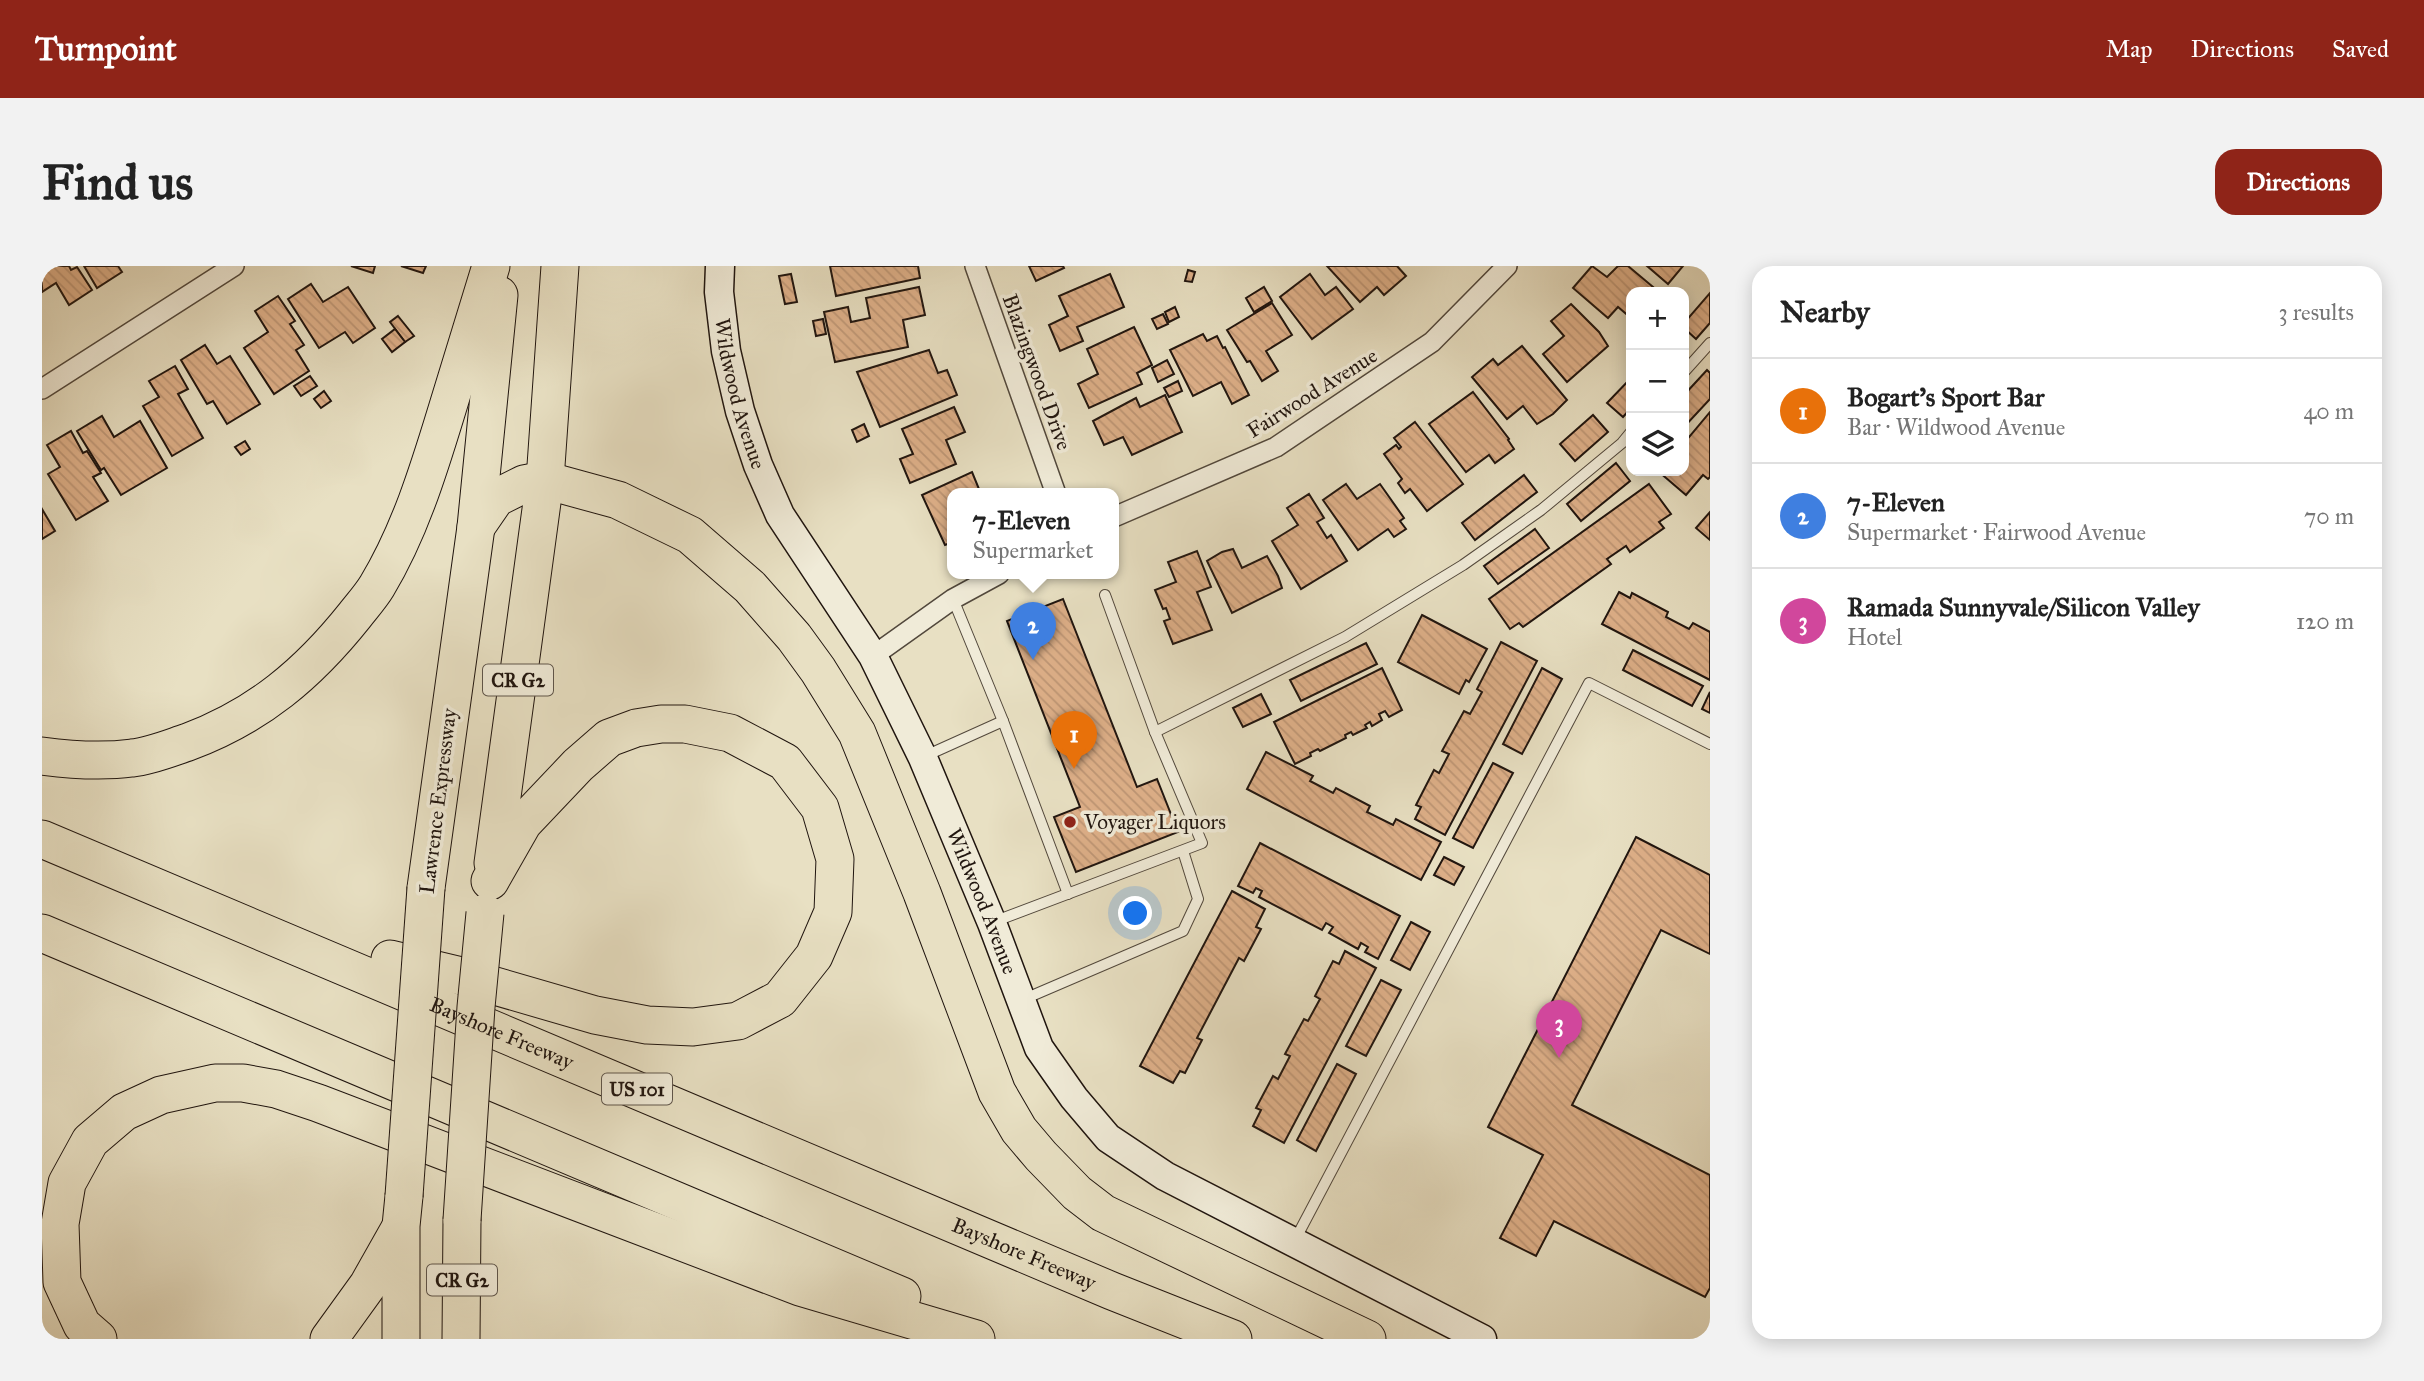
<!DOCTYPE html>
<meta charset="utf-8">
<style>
:root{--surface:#fff;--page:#f2f2f2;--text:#222;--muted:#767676;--line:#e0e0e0;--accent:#8f2418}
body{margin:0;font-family:"IM FELL Great Primer",serif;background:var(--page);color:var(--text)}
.controls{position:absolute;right:21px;top:21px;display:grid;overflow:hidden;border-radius:14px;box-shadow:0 4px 18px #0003}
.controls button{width:63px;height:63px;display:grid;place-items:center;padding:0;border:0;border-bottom:2px solid var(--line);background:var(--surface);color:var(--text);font:35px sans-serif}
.you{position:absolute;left:1094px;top:648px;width:24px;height:24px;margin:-18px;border:5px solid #fff;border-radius:50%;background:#1a73e8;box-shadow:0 0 0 10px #1a73e833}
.badge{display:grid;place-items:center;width:46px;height:46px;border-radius:50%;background:var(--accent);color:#fff;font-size:23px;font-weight:700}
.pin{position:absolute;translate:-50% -58px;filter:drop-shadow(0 2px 4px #0008)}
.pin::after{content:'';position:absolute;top:37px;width:24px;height:21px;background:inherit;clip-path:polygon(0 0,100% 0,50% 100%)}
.popup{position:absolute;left:905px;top:222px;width:172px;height:91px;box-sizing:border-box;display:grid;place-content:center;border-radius:14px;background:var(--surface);filter:drop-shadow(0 2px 5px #0005);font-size:23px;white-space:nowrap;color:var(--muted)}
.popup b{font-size:26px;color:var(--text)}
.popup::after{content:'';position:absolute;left:50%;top:100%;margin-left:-14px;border:14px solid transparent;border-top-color:var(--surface)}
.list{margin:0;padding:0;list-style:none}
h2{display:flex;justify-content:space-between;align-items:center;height:91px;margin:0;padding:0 28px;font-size:30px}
h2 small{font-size:23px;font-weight:400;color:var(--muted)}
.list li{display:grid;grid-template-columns:46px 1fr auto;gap:21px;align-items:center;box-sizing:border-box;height:105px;padding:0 28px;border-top:2px solid var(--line)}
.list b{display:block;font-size:26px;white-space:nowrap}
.list p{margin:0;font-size:23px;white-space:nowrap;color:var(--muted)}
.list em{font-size:23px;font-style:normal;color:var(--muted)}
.icon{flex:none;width:38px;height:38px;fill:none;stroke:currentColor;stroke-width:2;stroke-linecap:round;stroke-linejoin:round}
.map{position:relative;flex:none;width:1668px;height:1073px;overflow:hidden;border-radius:21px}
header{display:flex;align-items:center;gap:42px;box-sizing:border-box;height:98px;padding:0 35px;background:var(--accent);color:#fff}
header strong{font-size:33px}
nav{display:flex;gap:38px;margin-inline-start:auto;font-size:24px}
.intro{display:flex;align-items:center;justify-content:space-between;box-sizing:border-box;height:168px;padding:0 42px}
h1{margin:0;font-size:49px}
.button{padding:18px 32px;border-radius:21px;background:var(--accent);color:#fff;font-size:24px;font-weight:700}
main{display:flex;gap:42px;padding:0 42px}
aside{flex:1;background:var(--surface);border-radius:21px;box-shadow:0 4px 18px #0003}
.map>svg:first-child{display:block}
.building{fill:url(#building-back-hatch);stroke:#20150f;stroke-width:2}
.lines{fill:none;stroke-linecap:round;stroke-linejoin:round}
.lane-casing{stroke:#52483c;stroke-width:12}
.street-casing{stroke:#52483c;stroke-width:22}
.secondary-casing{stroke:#20150f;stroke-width:31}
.highway-casing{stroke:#20150f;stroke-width:39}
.lane{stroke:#f0ebd8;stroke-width:10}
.street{stroke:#f0ebd8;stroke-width:19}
.secondary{stroke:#f0ebd8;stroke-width:28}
.highway{stroke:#e8e0c3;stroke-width:37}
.highway-bridge-casing{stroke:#20150f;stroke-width:39;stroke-linecap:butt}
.highway-bridge{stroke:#e8e0c3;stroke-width:37}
.poi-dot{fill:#8f2418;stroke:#f0ebd8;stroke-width:2.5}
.labels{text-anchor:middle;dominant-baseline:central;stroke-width:7;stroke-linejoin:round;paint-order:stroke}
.shield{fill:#f0ebd8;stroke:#5e554b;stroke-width:2}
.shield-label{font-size:19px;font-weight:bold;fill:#20150f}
.street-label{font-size:21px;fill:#20150f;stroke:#f0ebd8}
.poi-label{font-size:21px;fill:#20150f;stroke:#f0ebd8;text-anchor:start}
</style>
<header>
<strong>Turnpoint</strong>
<nav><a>Map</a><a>Directions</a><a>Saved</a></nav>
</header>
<div class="intro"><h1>Find us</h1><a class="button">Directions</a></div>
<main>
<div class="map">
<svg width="1668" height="1073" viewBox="0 0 1668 1073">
<defs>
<pattern id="building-back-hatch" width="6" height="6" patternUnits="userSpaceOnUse" patternTransform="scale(1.75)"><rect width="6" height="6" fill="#deb089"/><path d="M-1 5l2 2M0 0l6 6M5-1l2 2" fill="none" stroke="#be9675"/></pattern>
</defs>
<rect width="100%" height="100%" fill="#e8e0c3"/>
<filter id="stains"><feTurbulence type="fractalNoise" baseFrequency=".00286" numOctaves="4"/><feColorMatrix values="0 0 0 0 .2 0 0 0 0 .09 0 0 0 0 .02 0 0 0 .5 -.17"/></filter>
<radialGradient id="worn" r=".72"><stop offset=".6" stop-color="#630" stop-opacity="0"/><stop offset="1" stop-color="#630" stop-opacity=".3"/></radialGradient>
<!-- building -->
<g class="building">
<path d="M0 0H27L29 4 35 1 50 24 27 39 14 17 0 26Z"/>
<path d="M42 0H76L80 6 55 22Z"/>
<path d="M309 0H333L331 7Z"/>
<path d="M359 0H384L381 7Z"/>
<path d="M788 0H876L878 12 794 30Z"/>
<path d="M987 0H1021L1022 2 994 15Z"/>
<path d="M1285 0H1355L1364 10 1342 29 1335 21 1318 36Z"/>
<path d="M1550 0 1565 11 1576 0H1586L1617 26H1589V52L1576 41 1566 52 1531 22Z"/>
<path d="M1605 0H1641L1626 18Z"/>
<path d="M1146 4 1153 6 1150 16 1143 15Z"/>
<path d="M749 8 755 36 743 38 737 10Z"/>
<path d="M1068 8 1082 41 1035 61 1041 75 1018 85 1007 59 1026 50 1017 30Z"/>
<path d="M1268 8 1283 29 1294 21 1311 43 1270 73 1238 31Z"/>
<path d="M269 18 281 36 306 21 333 62 311 77 303 66 277 82 246 33Z"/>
<path d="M877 21 883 49 861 54 866 81 793 96 782 46 806 41 809 56 828 52 824 32Z"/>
<path d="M1222 21 1230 35 1212 46 1204 32Z"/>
<path d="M1668 27V57L1654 73 1642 62V57Z"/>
<path d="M236 30 253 55 248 58 262 79 254 84 267 105 232 128 202 82 226 66 213 45Z"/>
<path d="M1230 37 1250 69 1224 85 1236 105 1220 115 1208 95 1205 96 1185 64Z"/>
<path d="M1529 38 1557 66 1566 80 1525 116 1501 88 1522 70 1509 55Z"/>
<path d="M1133 41 1137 51 1127 56 1123 46Z"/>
<path d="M1121 48 1126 58 1115 63 1110 53Z"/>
<path d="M356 50 372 70 363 76 348 56Z"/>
<path d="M781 53 784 68 774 70 771 55Z"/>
<path d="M1092 61 1110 99 1095 107 1100 118 1047 142 1036 118 1056 108 1045 83Z"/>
<path d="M353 63 363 76 350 86 340 73Z"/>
<path d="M1161 68 1165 75 1175 70 1181 82 1183 81 1207 129 1190 138 1179 116 1151 130 1128 84Z"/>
<path d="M163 79 175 98 188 90 218 138 185 158 171 135 165 138 139 94Z"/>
<path d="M1480 80 1525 134 1511 148 1495 158 1481 140 1465 153 1430 111 1451 93 1456 99Z"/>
<path d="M887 84 896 107 905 104 915 129 838 161 815 106Z"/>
<path d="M1125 94 1132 108 1116 116 1110 102Z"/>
<path d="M133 100 146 123 136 128 161 172 130 190 101 140 117 131 107 115Z"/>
<path d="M1665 104 1668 107V133L1642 161V129Z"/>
<path d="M268 110 275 120 259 130 252 120Z"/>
<path d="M1589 112V142L1581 151 1565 137Z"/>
<path d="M1136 115 1140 125 1127 131 1122 122Z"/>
<path d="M282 125 289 135 279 142 272 133Z"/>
<path d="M1431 126 1467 173 1466 174 1472 183 1453 197 1447 189 1424 206 1387 158Z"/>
<path d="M1123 129 1140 166 1090 189 1081 171 1062 179 1051 155 1094 132 1098 141Z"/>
<path d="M912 141 923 166 904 174 914 198 868 217 858 193 871 188 860 163Z"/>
<path d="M1668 146V211L1666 213 1661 209 1644 229 1617 206 1642 205V177Z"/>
<path d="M1551 149 1566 166 1533 195 1518 178Z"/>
<path d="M60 150 72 171 98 155 125 202 79 229 62 202 59 204 35 165Z"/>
<path d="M1373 156 1421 218 1385 245 1368 223 1363 227 1356 217 1360 213 1342 188 1354 179 1357 183 1359 181 1352 172Z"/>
<path d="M822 158 827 170 815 176 810 164Z"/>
<path d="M29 165 41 187 45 185 59 207 51 211 66 235 34 254 6 208 18 201 5 179Z"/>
<path d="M203 175 208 183 199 189 193 181Z"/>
<path d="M1574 197 1588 215 1539 255 1525 238Z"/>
<path d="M930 206 939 228H911V276L903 279 880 229Z"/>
<path d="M1482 209 1495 226 1433 274 1420 257Z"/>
<path d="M1304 218 1315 233 1338 218 1362 252 1358 255 1364 263 1352 271 1346 263 1316 284 1281 234Z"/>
<path d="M1607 218 1629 248 1617 256 1622 262 1588 286 1584 280 1565 293 1569 298 1481 361 1477 357 1468 363 1447 333Z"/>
<path d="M1267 228 1282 252 1275 256 1285 272 1289 269 1305 295 1259 323 1230 275 1256 259 1245 242Z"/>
<path d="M0 243 13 265 0 273Z"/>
<path d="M1668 246V274L1654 262Z"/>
<path d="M1493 263 1507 282 1456 318 1442 300Z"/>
<path d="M1191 283 1200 302 1225 290 1236 310 1240 322 1190 347 1165 295 1180 286Z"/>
<path d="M1155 285 1169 321 1155 326 1170 364 1131 378 1122 355 1128 353 1124 342 1121 343 1113 324 1134 316 1126 296Z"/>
<path d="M1577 326 1588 332 1590 327 1626 346 1624 351 1647 363 1651 357 1668 366V414L1560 358Z"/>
<path d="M1021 333 1095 521 1115 513 1136 566 1034 606 1012 551 1038 541 965 355Z"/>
<path d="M1380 349 1445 383 1427 416 1424 414 1417 428 1356 396Z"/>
<path d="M1459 376 1495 395 1403 569 1373 553 1379 541 1374 539 1392 504 1397 507 1407 488 1400 485 1422 445 1428 448 1440 426 1435 423Z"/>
<path d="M1324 377 1335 398 1259 435 1248 414Z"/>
<path d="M1591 384 1661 420 1650 440 1581 404Z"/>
<path d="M1340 402 1360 444 1347 451 1343 445 1337 448 1340 454 1330 460 1328 456 1323 459 1325 462 1311 469 1309 466 1303 469 1304 472 1278 485 1276 483 1268 487 1269 490 1253 498 1232 456Z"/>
<path d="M1500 402 1520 413 1480 488 1461 478Z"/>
<path d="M1668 426V447L1660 443Z"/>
<path d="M1219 428 1229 448 1201 461 1191 442Z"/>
<path d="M1224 486 1271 510 1268 515 1291 527 1294 522 1328 540 1325 546 1351 559 1354 553 1399 576 1379 614 1205 523Z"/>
<path d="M1451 497 1471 507 1431 582 1411 572Z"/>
<path d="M1594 571 1668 609V688L1619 664 1530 839 1668 909V1022L1663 1031 1512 955 1494 990 1458 972 1501 889 1446 861Z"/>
<path d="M1218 577 1358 650 1336 693 1323 686 1326 681 1319 677 1316 683 1287 667 1291 661 1284 657 1280 664 1217 631 1220 625 1214 622 1211 627 1196 620Z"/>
<path d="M1402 591 1422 601 1412 619 1392 609Z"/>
<path d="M1190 625 1223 643 1214 661 1219 663 1202 695 1197 692 1155 772 1160 774 1143 807 1138 805 1131 817 1098 800Z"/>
<path d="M1369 656 1388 666 1368 704 1349 694Z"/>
<path d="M1303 685 1334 702 1242 877 1211 860 1219 844 1214 842 1231 810 1236 813 1248 790 1243 788 1262 753 1266 755 1278 733 1273 730 1291 695 1297 698Z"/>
<path d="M1339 714 1359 724 1324 790 1304 780Z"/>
<path d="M1295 798 1314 808 1274 885 1255 874Z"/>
</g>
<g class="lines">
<defs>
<g id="lane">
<path d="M1642 106 1668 77"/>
<path d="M911 333 961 455 1026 628"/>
<path d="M1113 466 1303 371 1421 299 1499 244 1580 177 1589 166"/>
<path d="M881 491 961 455"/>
<path d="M951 656 1160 577 1113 466 1063 329"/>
<path d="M980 734 1141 665 1156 633 1141 585"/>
<path d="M1253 974 1547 417 1668 478"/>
</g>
<g id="street">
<path d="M933 0 1014 228"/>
<path d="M0 123 192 0"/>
<path d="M1072 251 1234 181 1390 76 1465 0"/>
<path d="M831 390 911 333 957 308"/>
</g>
<g id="secondary">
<path id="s1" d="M678 0 677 26 684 85 698 145 716 199 738 249 831 390 881 492 950 657 997 782 1032 832 1066 872 1123 910 1440 1073"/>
</g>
<g id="highway">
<path d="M434 261 454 232 482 218 503 214 576 234 648 269 708 321 752 371 776 404 815 467 880 627 955 826 977 864 999 890 1035 927 1061 947 1325 1073"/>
<path d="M0 490C30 494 60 496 90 492 109 490 128 482 146 476 216 450 266 408 313 349 320 340 329 330 335 320 367 267 386 206 404 147 419 98 434 49 449 0"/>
<path id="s2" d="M0 573 1070 1025 1191 1073"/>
<path d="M451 597 503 214 518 0"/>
<path d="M384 622 434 261 457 29"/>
<path d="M0 667 860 1030"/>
<path d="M348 693 415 709 553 749 605 759 651 761 696 755 738 733 772 690 791 646 793 593 778 542 743 496 688 467 643 458H619L594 462 567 472 536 499 481 557 448 615"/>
<path d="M56 1073 40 1059 20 1016 18 958 25 917 48 875 82 846 119 829 173 817H201L234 823 276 837 758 1021 934 1073"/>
<path d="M287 1073 326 1019 357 964"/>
<path d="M359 1073V960L362 930"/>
<path d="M419 1073 420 954"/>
</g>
</defs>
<!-- lane casing -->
<use href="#lane" class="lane-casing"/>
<!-- street casing -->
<use href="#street" class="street-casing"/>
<!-- secondary casing -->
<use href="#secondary" class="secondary-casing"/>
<!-- highway casing -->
<use href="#highway" class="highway-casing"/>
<!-- lane -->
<use href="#lane" class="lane"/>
<!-- street -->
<use href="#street" class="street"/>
<!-- secondary -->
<use href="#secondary" class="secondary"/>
<!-- highway -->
<use href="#highway" class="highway"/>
<defs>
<g id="highway-bridge">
<path d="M362 930 384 622"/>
<path d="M420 954 434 741 443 647"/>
</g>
</defs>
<!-- highway-bridge casing -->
<use href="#highway-bridge" class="highway-bridge-casing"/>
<!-- highway-bridge -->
<use href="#highway-bridge" class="highway-bridge"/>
</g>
<!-- markers -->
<circle class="poi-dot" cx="1028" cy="556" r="7"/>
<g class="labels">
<!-- shield labels -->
<g class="shield">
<rect x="441" y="398.5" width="70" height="31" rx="5"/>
<rect x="560" y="807.5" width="70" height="31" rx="5"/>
<rect x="385" y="998.5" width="70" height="31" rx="5"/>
</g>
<g class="shield-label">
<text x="476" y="414">CR G2</text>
<text x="595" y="823">US 101</text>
<text x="420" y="1014">CR G2</text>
</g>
<!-- street labels -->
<g class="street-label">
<text transform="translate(995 106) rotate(70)">Blazingwood Drive</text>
<text stroke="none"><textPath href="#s1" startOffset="130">Wildwood Avenue</textPath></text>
<text transform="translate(1270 127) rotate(-32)">Fairwood Avenue</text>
<text transform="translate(396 535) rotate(-83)">Lawrence Expressway</text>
<text stroke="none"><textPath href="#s1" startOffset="696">Wildwood Avenue</textPath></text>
<text stroke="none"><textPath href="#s2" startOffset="499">Bayshore Freeway</textPath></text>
<text stroke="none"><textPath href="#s2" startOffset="1066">Bayshore Freeway</textPath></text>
</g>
<!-- poi labels -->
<g class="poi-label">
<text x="1042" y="556">Voyager Liquors</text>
</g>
</g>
<rect width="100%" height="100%" filter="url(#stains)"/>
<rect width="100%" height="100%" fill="url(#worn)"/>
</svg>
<div class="controls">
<button>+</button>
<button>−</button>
<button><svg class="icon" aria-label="layers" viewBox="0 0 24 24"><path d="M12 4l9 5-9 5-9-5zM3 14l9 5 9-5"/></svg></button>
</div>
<div class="you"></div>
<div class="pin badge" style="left:1032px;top:503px;background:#e8710a">1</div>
<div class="pin badge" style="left:991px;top:394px;background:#3f7fe0">2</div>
<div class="popup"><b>7-Eleven</b>Supermarket</div>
<div class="pin badge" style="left:1517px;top:792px;background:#d1479c">3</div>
</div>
<aside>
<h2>Nearby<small>3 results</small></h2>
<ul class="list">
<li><span class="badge" style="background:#e8710a">1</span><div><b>Bogart's Sport Bar</b><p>Bar · Wildwood Avenue</p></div><em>40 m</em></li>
<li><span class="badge" style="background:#3f7fe0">2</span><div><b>7-Eleven</b><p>Supermarket · Fairwood Avenue</p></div><em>70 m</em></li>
<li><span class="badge" style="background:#d1479c">3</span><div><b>Ramada Sunnyvale/Silicon Valley</b><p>Hotel</p></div><em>120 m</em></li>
</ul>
</aside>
</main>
